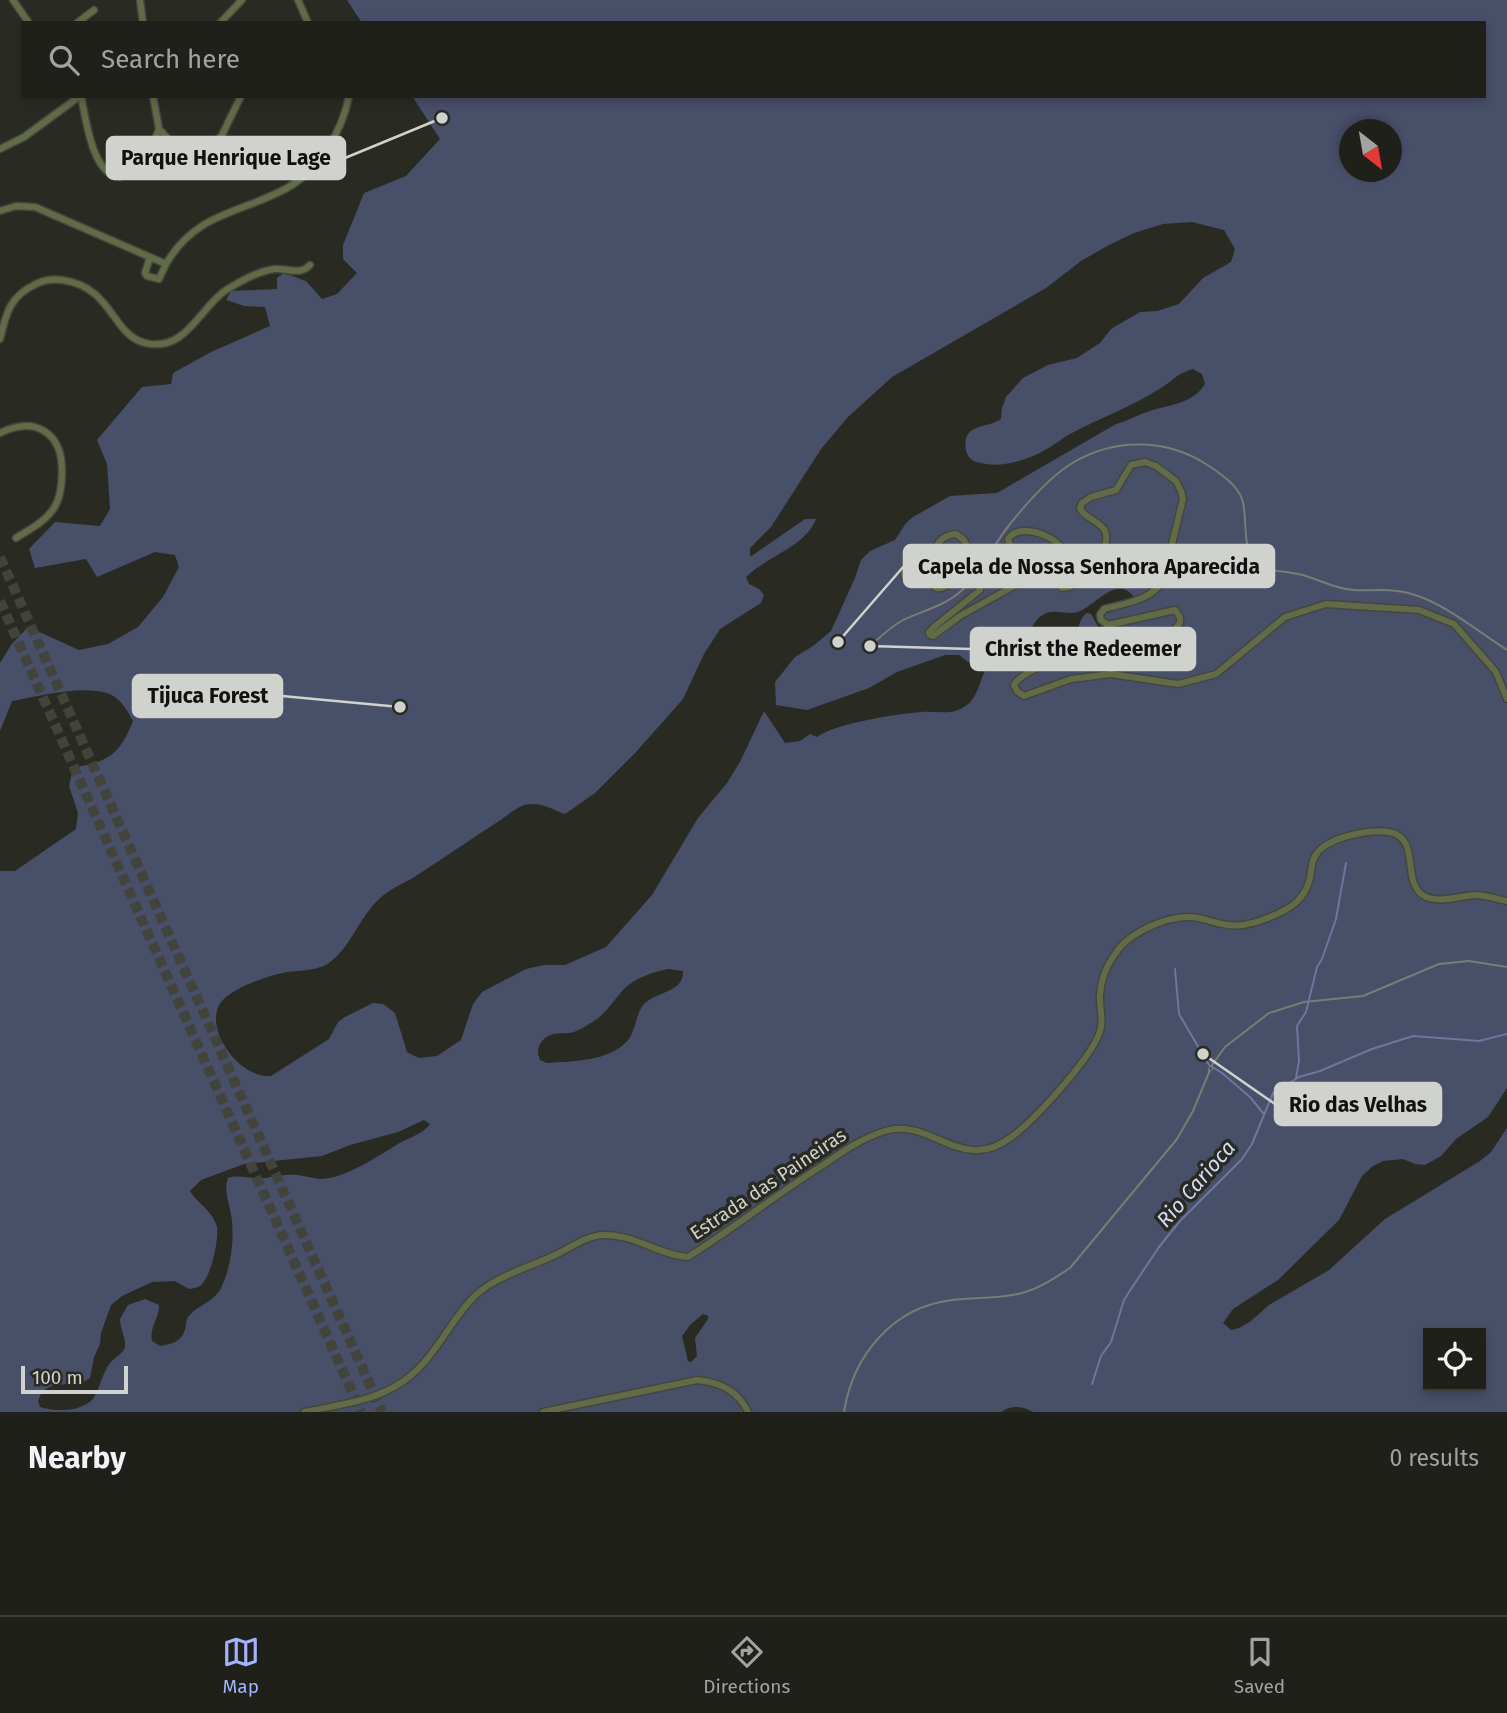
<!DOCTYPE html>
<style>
:root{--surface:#1f201a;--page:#272823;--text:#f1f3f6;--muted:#a1a3a2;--line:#3c3e39;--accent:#a2b2fd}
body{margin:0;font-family:"Fira Sans",sans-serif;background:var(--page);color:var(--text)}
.controls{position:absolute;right:21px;bottom:21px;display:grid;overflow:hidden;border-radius:0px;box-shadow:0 4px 10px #0003}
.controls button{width:63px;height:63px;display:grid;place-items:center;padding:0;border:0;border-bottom:2px solid var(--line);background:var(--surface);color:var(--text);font:35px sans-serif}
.compass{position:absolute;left:1339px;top:119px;width:63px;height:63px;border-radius:50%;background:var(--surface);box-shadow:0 4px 10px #0003;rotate:149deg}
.scale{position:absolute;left:21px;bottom:18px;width:107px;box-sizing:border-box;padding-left:7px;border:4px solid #d0d2cd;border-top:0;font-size:19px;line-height:24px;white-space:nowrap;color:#d0d2cd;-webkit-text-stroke:5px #292b23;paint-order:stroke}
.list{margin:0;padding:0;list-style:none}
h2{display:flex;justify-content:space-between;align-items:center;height:91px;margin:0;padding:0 28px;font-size:30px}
h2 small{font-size:23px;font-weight:400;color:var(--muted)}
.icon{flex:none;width:38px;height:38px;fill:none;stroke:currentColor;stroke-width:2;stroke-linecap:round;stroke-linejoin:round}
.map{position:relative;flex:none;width:1507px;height:1412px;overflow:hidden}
.search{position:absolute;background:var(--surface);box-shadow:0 4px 10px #0003;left:21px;right:21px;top:21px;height:77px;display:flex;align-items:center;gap:18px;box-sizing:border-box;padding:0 24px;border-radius:0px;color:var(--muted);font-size:26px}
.sheet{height:203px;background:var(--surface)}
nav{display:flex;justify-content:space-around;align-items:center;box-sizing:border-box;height:98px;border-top:2px solid var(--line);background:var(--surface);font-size:19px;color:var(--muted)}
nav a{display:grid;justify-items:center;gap:4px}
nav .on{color:var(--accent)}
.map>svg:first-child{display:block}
.green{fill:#484f69;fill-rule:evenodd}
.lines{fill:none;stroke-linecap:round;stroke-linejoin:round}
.stream{stroke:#6d769c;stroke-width:2}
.minor-tunnel{stroke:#42443c;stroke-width:6;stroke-dasharray:6 3;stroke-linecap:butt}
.motorway-tunnel{stroke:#42443c;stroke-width:10;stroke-dasharray:10 5;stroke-linecap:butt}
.minor-casing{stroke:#44463e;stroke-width:9}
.minor{stroke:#626b48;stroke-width:6}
.tram{stroke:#797b75;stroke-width:2}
.rail-casing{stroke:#797b75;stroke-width:4.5}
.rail{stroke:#292b23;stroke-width:2;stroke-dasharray:5;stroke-linecap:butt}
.minor-bridge-casing{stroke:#44463e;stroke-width:9;stroke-linecap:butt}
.minor-bridge{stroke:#626b48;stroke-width:6}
.labels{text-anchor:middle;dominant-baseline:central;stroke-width:7;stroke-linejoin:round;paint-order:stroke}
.street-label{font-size:19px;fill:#d0d2cd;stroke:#292b23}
.water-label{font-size:21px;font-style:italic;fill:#d5dbf5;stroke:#292b23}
.leader{fill:none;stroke:#d0d2cd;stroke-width:2.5}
.callout-dot{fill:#d0d2cd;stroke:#292b23;stroke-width:2.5}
.callout{fill:#d0d2cd;stroke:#d0d2cd;stroke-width:2.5}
.callout-label{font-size:21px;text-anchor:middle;font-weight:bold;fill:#111}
</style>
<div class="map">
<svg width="1507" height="1412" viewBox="0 0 1507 1412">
<rect width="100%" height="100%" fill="#292b23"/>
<!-- green -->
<path class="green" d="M347 0H1507V1088L1488 1117 1456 1139 1441 1156 1425 1165 1415 1164 1403 1159 1383 1161 1373 1166 1362 1176 1339 1220 1278 1280 1233 1309 1223 1323 1231 1330 1239 1328 1251 1321 1269 1305 1329 1270 1385 1219 1480 1161 1491 1152 1507 1128V1412H1033C1022 1406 1011 1405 1001 1412H0V871H15L76 829 78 813 69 786 73 768C110 761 119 755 133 721 127 710 120 697 107 693 81 685 39 696 12 701L0 731V663L11 645 28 627 79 650 108 644 138 627 163 597 179 567 175 555 155 552 97 577 86 559 35 568 29 549 55 522 100 526 110 509 107 464 97 440 142 387 171 384 173 373 211 352 270 326 265 307 244 306 226 300 231 291 277 289V278L284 273 306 281 322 299 337 294 357 273 343 259V245L364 193 406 176 440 139 412 96H1484V23H362ZM1350 130H1392V172H1350ZM1192 222 1224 230 1235 249 1231 262 1203 278 1179 304 1157 311 1140 312 1111 329 1100 343 1077 358 1048 365 1023 378 1006 397 1002 408 1001 419C987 429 961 423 966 450 968 459 973 462 981 463 995 467 1015 463 1028 458 1043 453 1057 442 1070 434 1100 418 1133 406 1161 388 1176 379 1174 375 1193 369L1202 374 1205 384C1192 405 1169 404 1147 412 1137 415 1128 421 1116 424L997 493 950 496 913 517 906 523 895 540 870 551 861 560 855 578 831 631 813 646 795 657 775 682 776 705 807 710 869 688 897 672 945 655H959L968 662H975C991 654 1009 646 1024 636 1031 631 1034 621 1041 616 1053 607 1066 616 1078 612 1095 606 1117 574 1134 597L1132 604 1104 614 1103 619 1111 624 1108 628H1099L1091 614 1087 613C1077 620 1081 631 1072 638L1049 640 1018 659C969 648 993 701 955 711 945 714 933 711 922 712 897 714 836 723 817 737L810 734 800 741 785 743 783 740 764 711 741 760 727 783 698 818 652 895 606 947 565 965H544L526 969 482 992 473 1004 461 1040 437 1056 419 1058 407 1052 395 1013 383 1004 373 1003 345 1017 338 1022 329 1039 271 1076C237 1079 198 1021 225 998 238 987 262 978 278 974 295 969 313 973 329 963 351 947 359 918 378 900 390 888 408 882 422 872 449 854 475 837 502 819 509 814 516 808 524 805 540 801 551 809 565 814L595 793 636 752 683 699 704 654 720 629 761 603 764 595 759 589 749 584 746 577C767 556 805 547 816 519H805L750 557V548L771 527 821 449 848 417 892 377 1046 288 1081 261 1107 246 1134 233 1163 224ZM669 969 683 971C684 993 656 991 644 1004 636 1013 636 1029 629 1039 611 1062 572 1061 547 1063L540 1060C537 1052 537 1047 543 1040 553 1030 563 1035 574 1032 579 1030 585 1027 589 1024 605 1016 612 1002 624 989 635 978 655 971 669 969ZM424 1120 430 1124C423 1134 408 1138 398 1144 378 1156 343 1180 319 1179 312 1178 305 1176 298 1175 286 1174 277 1176 266 1178 253 1180 241 1174 228 1178 223 1192 231 1207 232 1221 234 1242 231 1266 222 1286 215 1303 195 1305 187 1319 186 1322 186 1326 185 1330 181 1342 172 1344 160 1346L152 1341C149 1327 160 1317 159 1305L145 1299 128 1305 120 1319C120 1328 126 1339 125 1347 123 1354 114 1358 110 1363 102 1374 100 1388 93 1399 81 1412 56 1412 40 1407L38 1401C46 1375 74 1391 90 1378L94 1357 100 1344 101 1333 111 1305 122 1296 152 1282 175 1281 189 1289C193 1288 197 1288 200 1286 211 1278 219 1239 217 1227 213 1211 197 1203 190 1191L201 1180 244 1164 322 1156 350 1145 398 1132ZM703 1314 708 1316V1319L695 1338 697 1356 691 1362 688 1361 682 1336 690 1325ZM1428 1333H1481V1386H1428Z"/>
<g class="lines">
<!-- stream -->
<g class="stream">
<path d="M1175 969 1179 1014 1209 1065 1222 1073 1250 1097 1263 1113"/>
<path d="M1296 1078 1299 1061 1297 1026 1306 1012 1317 967 1322 959 1336 919 1346 863"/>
<path d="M1092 1384 1101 1356 1111 1342 1124 1300 1133 1286 1159 1247 1180 1221 1242 1159 1252 1144 1273 1093 1299 1077 1320 1071 1372 1049 1413 1036 1479 1041 1507 1034"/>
</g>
<!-- minor-tunnel -->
<path class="minor-tunnel" d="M926 564 932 586 936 588"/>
<!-- motorway-tunnel -->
<g class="motorway-tunnel">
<path d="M0 557 382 1412"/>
<path d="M0 601 361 1412"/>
</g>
<defs>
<g id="minor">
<path d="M13 0 29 23"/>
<path d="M140 0 143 23"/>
<path d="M298 0 308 23"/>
<path d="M77 23 94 10"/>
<path d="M220 23 242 0"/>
<path d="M81 96C86 119 92 175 120 177L151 150 159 129 153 96"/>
<path d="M159 129 173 144"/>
<path d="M0 149 24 137 80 96"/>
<path d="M151 150 173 144 194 146 210 145 221 137 241 96"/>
<path d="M0 211 16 206 35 207 166 264C196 212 240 214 287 188 319 170 342 132 349 96"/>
<path d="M150 257 145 273 147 276 159 279 166 264"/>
<path d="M0 339C6 313 10 296 36 284 44 280 54 279 62 280 113 287 111 334 145 343 186 353 200 307 226 290 241 281 258 271 275 269 289 268 299 276 310 265"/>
<path d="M0 433C35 416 62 432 62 471 62 484 61 497 54 508 45 522 30 529 16 538"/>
<path d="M980 576V590L934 627 929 632 930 635 933 636 960 616 1017 584C1031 563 1013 558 1008 539 1019 523 1050 534 1060 546 1059 562 1049 574 1062 588 1080 590 1113 550 1105 531 1100 521 1086 519 1080 509L1082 503 1091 497 1116 490 1131 465 1145 462 1156 466 1176 481 1181 491 1183 499 1163 581C1150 601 1125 603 1104 609L1100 615 1101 620 1108 625 1175 610 1180 617V623L1173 631C1142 639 1028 659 1014 685L1017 691 1024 696 1071 679 1111 674 1178 684 1216 674 1285 617 1326 604 1419 610 1454 624 1496 672 1507 699"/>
<path d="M917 582 908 581 904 575C904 563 916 559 926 564"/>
<path d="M936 588C944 590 954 581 957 573 952 567 943 564 939 557 931 544 944 535 956 534L964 540 969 550"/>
<path d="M304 1412C337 1405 377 1401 405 1380 432 1361 447 1327 469 1302 490 1277 529 1268 557 1254 572 1247 585 1237 601 1235 633 1233 658 1255 688 1257 734 1228 777 1194 823 1165 842 1152 862 1138 885 1131 933 1117 961 1176 1013 1136 1035 1119 1097 1053 1101 1027 1103 1016 1099 1005 1100 994 1101 980 1107 965 1115 954 1128 933 1166 916 1190 917 1201 917 1211 922 1222 924 1238 928 1256 923 1270 917 1290 909 1305 900 1310 878 1312 868 1311 860 1318 852 1330 837 1370 829 1389 832 1423 838 1399 884 1426 897 1441 903 1460 896 1475 895 1485 895 1497 899 1507 901"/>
<path d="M543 1412 697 1380C719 1382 738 1390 748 1412"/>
</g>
</defs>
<!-- minor casing -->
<use href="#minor" class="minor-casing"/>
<!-- minor -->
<use href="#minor" class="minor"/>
<!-- tram -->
<g class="tram">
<path d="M870 646C881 636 891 627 903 620 922 611 944 606 960 592 982 573 992 546 1010 524 1026 504 1052 475 1074 462 1117 437 1169 439 1209 466 1221 474 1237 485 1242 499 1249 519 1239 556 1262 567 1273 572 1287 571 1298 574 1318 578 1333 589 1354 590 1373 591 1393 588 1412 594 1446 604 1477 631 1507 650"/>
<path d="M844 1412C853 1355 893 1307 952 1300 975 1297 1000 1299 1022 1293 1040 1288 1055 1278 1070 1268L1177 1139 1193 1111 1212 1065 1225 1047 1269 1013 1304 1002 1363 996 1439 964 1469 961 1507 967"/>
</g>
<defs>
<path id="rail" d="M1210 1069 1211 1068"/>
</defs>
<!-- rail casing -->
<use href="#rail" class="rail-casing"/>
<!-- rail -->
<use href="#rail" class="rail"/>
<defs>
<path id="minor-bridge" d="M969 550 980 576"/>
</defs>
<!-- minor-bridge casing -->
<use href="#minor-bridge" class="minor-bridge-casing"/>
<!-- minor-bridge -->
<use href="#minor-bridge" class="minor-bridge"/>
</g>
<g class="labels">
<!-- street labels -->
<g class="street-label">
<text transform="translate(768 1184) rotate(-34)">Estrada das Paineiras</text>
</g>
<!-- water labels -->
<g class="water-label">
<text transform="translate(1196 1184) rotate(-49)">Rio Carioca</text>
</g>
</g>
<!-- callouts -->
<path class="leader" d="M442 118L345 158M838 642L904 566M870 646L971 649M400 707L282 696M1203 1054L1275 1104"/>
<g class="callout-dot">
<circle cx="442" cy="118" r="7"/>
<circle cx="838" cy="642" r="7"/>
<circle cx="870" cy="646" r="7"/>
<circle cx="400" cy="707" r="7"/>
<circle cx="1203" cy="1054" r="7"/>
</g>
<g class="callout">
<rect x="107" y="137" width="238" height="42" rx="7"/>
<rect x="904" y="545" width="370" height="42" rx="7"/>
<rect x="971" y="628" width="224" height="42" rx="7"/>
<rect x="133" y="675" width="149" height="42" rx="7"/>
<rect x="1275" y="1083" width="166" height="42" rx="7"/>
</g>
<g class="callout-label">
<text x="226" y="165">Parque Henrique Lage</text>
<text x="1089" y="574">Capela de Nossa Senhora Aparecida</text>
<text x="1083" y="656">Christ the Redeemer</text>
<text x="208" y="703">Tijuca Forest</text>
<text x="1358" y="1112">Rio das Velhas</text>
</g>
</svg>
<div class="controls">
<button><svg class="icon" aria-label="locate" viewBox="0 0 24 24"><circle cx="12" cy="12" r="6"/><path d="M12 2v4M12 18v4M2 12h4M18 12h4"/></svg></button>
</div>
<svg class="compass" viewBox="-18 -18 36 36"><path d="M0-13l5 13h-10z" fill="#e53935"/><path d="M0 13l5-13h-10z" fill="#a1a3a2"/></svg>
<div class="scale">100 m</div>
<div class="search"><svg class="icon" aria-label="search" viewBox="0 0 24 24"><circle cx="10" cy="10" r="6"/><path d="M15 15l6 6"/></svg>Search here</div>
</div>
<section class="sheet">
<h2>Nearby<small>0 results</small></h2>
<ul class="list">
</ul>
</section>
<nav>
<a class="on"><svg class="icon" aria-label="map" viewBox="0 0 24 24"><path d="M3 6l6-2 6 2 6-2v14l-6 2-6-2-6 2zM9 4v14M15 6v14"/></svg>Map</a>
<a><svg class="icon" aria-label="directions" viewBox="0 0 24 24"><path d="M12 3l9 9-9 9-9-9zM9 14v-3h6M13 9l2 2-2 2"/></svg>Directions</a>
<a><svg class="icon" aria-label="saved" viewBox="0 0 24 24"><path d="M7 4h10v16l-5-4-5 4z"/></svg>Saved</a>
</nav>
